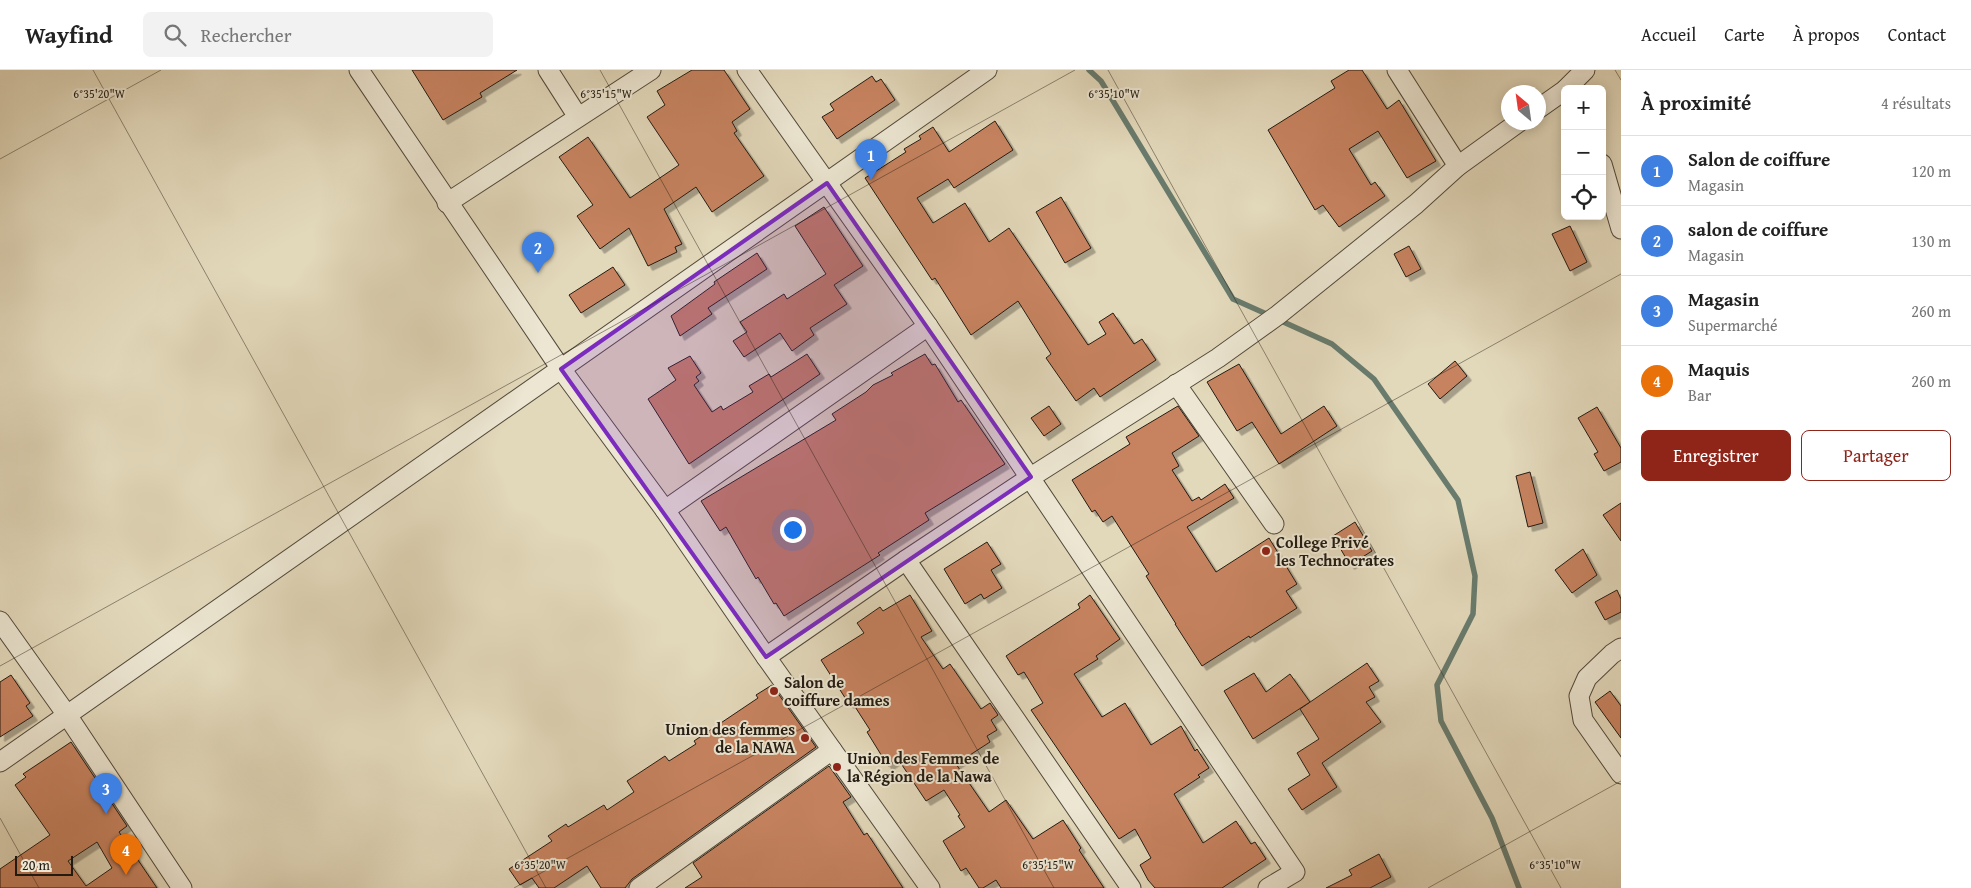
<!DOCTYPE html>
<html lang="fr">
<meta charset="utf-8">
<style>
:root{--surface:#fff;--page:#f2f2f2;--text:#222;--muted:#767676;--line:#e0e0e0;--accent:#8f2418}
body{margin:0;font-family:"Gentium Book Plus",serif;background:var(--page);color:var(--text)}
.controls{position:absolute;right:15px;top:15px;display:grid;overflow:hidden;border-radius:8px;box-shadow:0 2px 12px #0003}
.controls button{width:45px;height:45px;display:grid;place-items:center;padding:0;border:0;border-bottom:1px solid var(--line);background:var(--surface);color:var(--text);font:25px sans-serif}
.compass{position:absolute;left:1501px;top:15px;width:45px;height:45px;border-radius:50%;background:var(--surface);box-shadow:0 2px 12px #0003;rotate:331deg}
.scale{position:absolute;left:15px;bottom:12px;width:58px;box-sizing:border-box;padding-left:5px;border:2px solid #231b12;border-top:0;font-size:14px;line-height:18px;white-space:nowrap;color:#231b12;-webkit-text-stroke:4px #ece6d2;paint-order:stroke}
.you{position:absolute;left:792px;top:459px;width:18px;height:18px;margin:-12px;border:4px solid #fff;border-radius:50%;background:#1a73e8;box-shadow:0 0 0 8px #1a73e833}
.badge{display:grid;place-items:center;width:32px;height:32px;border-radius:50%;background:var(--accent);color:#fff;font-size:16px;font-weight:700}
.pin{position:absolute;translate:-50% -41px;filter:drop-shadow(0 1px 2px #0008)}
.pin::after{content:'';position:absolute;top:26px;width:18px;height:15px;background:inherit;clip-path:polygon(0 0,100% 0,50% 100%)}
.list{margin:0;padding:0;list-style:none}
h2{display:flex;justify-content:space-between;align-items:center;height:65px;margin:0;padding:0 20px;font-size:21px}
h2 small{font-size:16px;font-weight:400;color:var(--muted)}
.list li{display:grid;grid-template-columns:32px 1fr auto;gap:15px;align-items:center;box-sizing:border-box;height:70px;padding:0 20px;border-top:1px solid var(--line)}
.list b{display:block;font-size:19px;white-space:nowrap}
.list p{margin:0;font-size:16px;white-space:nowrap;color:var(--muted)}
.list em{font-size:16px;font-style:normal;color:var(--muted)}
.actions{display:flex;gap:10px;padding:15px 20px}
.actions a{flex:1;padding:11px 0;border:1px solid var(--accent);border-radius:8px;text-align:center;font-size:18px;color:var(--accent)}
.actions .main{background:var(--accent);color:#fff}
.icon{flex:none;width:28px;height:28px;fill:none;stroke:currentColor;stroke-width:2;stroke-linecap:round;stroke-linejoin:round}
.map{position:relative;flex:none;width:1621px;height:818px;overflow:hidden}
header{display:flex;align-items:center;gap:30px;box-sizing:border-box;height:70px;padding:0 25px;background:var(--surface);border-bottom:1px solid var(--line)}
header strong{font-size:24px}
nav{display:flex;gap:28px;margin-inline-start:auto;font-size:18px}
.search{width:350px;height:45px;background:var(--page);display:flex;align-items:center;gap:12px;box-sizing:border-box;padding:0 18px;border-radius:8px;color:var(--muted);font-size:19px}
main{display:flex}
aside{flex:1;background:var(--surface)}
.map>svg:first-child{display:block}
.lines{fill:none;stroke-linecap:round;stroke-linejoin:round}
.stream{stroke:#687b6d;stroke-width:5.5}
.building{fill:#c78360;stroke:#231b12;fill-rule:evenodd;filter:url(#shadow)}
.minor-casing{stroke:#534a3c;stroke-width:21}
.minor{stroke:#ece6d2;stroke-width:19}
.marked{fill:#7b2cbf;fill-opacity:0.2;stroke:#7b2cbf;stroke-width:4;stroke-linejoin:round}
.ticks{fill:none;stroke:#231b12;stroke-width:1;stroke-opacity:0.45}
.poi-dot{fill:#8f2418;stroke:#ece6d2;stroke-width:2}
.labels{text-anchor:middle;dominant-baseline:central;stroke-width:4;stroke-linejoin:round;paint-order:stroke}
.poi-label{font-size:16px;font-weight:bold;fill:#231b12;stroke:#ece6d2;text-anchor:start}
.ticks-label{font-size:12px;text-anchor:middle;fill:#231b12;stroke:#ece6d2;stroke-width:4;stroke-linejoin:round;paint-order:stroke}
</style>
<header>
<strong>Wayfind</strong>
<div class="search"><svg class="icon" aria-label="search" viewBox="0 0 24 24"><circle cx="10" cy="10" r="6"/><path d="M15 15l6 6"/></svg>Rechercher</div>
<nav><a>Accueil</a><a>Carte</a><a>À propos</a><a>Contact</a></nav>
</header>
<main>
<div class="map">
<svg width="1621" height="818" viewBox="0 0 1621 818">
<defs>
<filter id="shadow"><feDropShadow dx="4.5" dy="4.5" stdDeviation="0" flood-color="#0004"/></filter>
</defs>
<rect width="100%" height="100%" fill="#e2d8ba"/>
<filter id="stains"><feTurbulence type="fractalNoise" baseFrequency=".004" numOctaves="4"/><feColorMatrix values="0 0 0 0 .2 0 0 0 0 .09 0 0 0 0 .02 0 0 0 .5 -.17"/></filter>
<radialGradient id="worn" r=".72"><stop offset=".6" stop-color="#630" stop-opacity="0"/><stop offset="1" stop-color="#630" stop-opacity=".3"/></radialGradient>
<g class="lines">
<!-- stream -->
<g class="stream">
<path d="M1089 0 1101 11 1233 229 1271 246"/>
<path d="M1279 250 1332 274 1374 309 1458 430 1475 506 1473 544 1437 615 1441 651 1492 748 1519 818"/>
</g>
</g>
<!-- building -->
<g class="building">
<path d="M412 0H517L480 23 482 27 443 50Z"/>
<path d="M692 0H724L750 39 732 52 737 61 734 63 764 106 712 142 696 117 664 139 682 174 675 177 677 182 648 196 629 158 600 179 577 146 593 135 559 87 588 67 630 128 679 95 647 47 665 35 657 21Z"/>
<path d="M1349 0H1362L1387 39 1399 30 1436 91 1407 108 1378 61 1349 79 1371 115 1375 112 1385 126 1339 157 1323 135 1315 140 1268 60 1335 18 1331 11Z"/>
<path d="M872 6 876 12 881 9 895 30 837 69 822 47 834 40 830 34Z"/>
<path d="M995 51 1013 80 954 118 948 109 917 128 933 153 965 133 989 172 1009 158 1088 275 1106 264 1099 252 1113 243 1134 274 1142 269 1156 290 1100 327 1094 318 1076 331 1046 288 1051 284 1018 231 971 265 935 208 932 210 865 108 906 82 904 79 921 69 919 66 933 57 949 82Z"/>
<path d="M1061 127 1091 178 1065 193 1036 142Z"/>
<path d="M824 137 863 196 834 215 847 234 810 258 814 265 792 281 780 263 744 287 733 271 747 262 740 252 784 224 787 229 826 204 795 156Z"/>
<path d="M1570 156 1587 192 1570 201 1552 164Z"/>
<path d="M1409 176 1421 199 1406 207 1394 184Z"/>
<path d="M757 183 767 199 708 238 712 244 680 266 671 246 715 214 714 212Z"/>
<path d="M613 197 625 215 581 243 569 225Z"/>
<path d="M807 284 820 304 689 394 648 329 676 310 668 298 690 286 701 303 696 307 699 311 694 315 712 342 721 336 723 340 753 322 749 316 769 304 771 307Z"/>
<path d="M925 284 932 295 935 294 958 332 961 330 1005 394 925 443 929 450 878 483 880 485 784 546 776 533 774 534 758 507 756 509 726 457 720 461 701 431 836 350 832 344 866 322 873 315 893 305 891 303Z"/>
<path d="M1455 291 1467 306 1440 329 1428 314Z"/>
<path d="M1239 294 1281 364 1324 336 1337 356 1279 394 1252 352 1237 361 1207 312Z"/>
<path d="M1049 336 1061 354 1044 366 1031 348Z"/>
<path d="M1178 336 1199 366 1172 383 1179 396 1172 400 1192 431 1199 427 1201 430 1225 414 1234 428 1187 457 1216 502 1269 468 1297 514 1286 521 1297 538 1250 568 1249 566 1202 596 1175 554H1176L1146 506 1149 504 1112 446 1103 452 1095 440 1092 442 1072 410 1130 374 1126 367Z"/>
<path d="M1597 337 1621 378V392L1604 401 1594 384 1598 382 1578 348Z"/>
<path d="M1530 402 1543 453 1528 457 1516 406Z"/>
<path d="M1621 433V471L1603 445Z"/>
<path d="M1355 452 1372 481 1350 495 1333 466Z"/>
<path d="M987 472 1001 494 991 500 1002 518 984 529 981 524 965 534 944 499Z"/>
<path d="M1583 479 1597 505 1572 523 1555 500Z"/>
<path d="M1617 520 1621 529V542L1605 550 1595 532Z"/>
<path d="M910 525 932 561 921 567 943 599 950 594 981 639 990 633 998 645 991 650 997 660 987 666 990 672 956 694 989 742 1006 730 1033 769 1063 750 1081 778 1079 780 1104 818H1001L996 810 983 818H979L966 798 961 801 943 771 965 757 958 746 960 745 944 720 926 731 898 689 888 696 867 662 870 660 852 632 849 634 821 590 864 563 857 553 880 537 883 541Z"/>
<path d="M1090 525 1120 569 1096 586 1098 589 1074 604 1102 647 1125 633 1151 675 1181 656 1195 681 1197 679 1209 698 1198 705 1200 707 1174 724 1203 773 1236 751 1251 774 1255 772 1266 789 1222 818H1155L1148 810 1140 795 1151 788 1135 759 1119 769 1031 640 1043 633 1024 602 1018 605 1006 586 1080 538 1078 534Z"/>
<path d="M1367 593 1379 611 1369 617 1375 627 1366 632 1381 652 1322 693 1337 717 1302 740 1288 719 1310 705 1297 683 1319 669 1300 639Z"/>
<path d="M1254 603 1266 622 1290 604 1310 632 1253 669 1224 621Z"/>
<path d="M11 605 30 633 26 636 33 646 0 667V612Z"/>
<path d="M772 615 816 677 632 809 625 818H601L587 796 554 818H539L532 808 520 815 509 799 552 771 548 766 566 754 568 757 604 735 607 740 634 722 627 711 665 686 669 691 696 674 694 671 758 628 756 625Z"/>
<path d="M1610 621 1621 636V668L1595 632Z"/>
<path d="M71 672 127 756 119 762 157 818H0V799L50 765 15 715 26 707 23 704ZM97 772 112 798 86 816 68 791Z"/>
<path d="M829 696 851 727 843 732 864 765 867 763 903 818H685L702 807 693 793Z"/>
<path d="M1379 784 1391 807 1370 818H1326L1352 805 1349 800Z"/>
</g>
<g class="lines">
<defs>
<g id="minor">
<path d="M359 0 561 299 665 440 766 587 930 818"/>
<path d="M548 0 578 47"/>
<path d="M747 0 928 256 1295 802 1268 818"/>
<path d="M1397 0 1458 96"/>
<path d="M1566 19 1585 0"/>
<path d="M1538 39 1565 20"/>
<path d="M1602 94 1621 159"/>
<path d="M447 133 651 0"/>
<path d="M1176 314 1274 454"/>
<path d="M665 440 928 256"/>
<path d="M906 490 1131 818"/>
<path d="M0 551 67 645 182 818"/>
<path d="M1621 578 1612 584 1587 608 1579 626 1583 650 1621 704"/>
<path d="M766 587 906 490 1031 407 1218 288 1278 245 1416 134 1458 96 1519 52"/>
<path d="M0 692 987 0"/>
<path d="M639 818 832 680"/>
</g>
</defs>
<!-- minor casing -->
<use href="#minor" class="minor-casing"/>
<!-- minor -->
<use href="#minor" class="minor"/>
</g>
<!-- marked area -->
<path class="marked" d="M827 113 1031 407 766 587 561 299Z"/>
<!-- ticks -->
<path class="ticks" d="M93 0 546 818M600 0 1054 818M1108 0 1561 818M1615 0 1621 10M0 89 161 0M0 596 1075 0M0 748 39 818M514 818 1621 204M1428 818 1621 711"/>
<!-- markers -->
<g class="poi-dot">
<circle cx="1266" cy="481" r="5"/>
<circle cx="774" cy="621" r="5"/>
<circle cx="805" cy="668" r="5"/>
<circle cx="837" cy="697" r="5"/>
</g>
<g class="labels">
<!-- poi labels -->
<g class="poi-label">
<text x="1276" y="472">College Privé<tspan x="1276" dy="18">les Technocrates</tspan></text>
<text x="784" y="612">Salon de<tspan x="784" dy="18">coiffure dames</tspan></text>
<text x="795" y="659" text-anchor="end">Union des femmes<tspan x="795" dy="18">de la NAWA</tspan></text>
<text x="847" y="688">Union des Femmes de<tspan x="847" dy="18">la Région de la Nawa</tspan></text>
</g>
</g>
<g class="ticks-label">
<text x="99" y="28">6°35'20"W</text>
<text x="606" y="28">6°35'15"W</text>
<text x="1114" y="28">6°35'10"W</text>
<text x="540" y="799">6°35'20"W</text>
<text x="1048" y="799">6°35'15"W</text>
<text x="1555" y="799">6°35'10"W</text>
</g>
<rect width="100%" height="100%" filter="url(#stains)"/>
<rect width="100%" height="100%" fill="url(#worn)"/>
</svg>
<div class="controls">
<button>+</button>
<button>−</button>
<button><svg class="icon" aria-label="locate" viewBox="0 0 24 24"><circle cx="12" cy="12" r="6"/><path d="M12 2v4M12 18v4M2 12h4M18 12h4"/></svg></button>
</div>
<svg class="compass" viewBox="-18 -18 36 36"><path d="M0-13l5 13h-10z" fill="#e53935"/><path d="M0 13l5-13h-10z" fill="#767676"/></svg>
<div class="scale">20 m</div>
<div class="you"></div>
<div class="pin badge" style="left:871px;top:110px;background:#3f7fe0">1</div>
<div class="pin badge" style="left:538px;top:203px;background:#3f7fe0">2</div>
<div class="pin badge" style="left:106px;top:744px;background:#3f7fe0">3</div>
<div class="pin badge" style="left:126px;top:805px;background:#e8710a">4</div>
</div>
<aside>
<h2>À proximité<small>4 résultats</small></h2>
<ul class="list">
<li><span class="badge" style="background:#3f7fe0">1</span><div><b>Salon de coiffure</b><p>Magasin</p></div><em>120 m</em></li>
<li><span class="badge" style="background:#3f7fe0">2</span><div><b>salon de coiffure</b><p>Magasin</p></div><em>130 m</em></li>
<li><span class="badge" style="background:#3f7fe0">3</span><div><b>Magasin</b><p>Supermarché</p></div><em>260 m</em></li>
<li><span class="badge" style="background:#e8710a">4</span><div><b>Maquis</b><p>Bar</p></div><em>260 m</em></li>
</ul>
<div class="actions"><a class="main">Enregistrer</a><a>Partager</a></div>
</aside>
</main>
